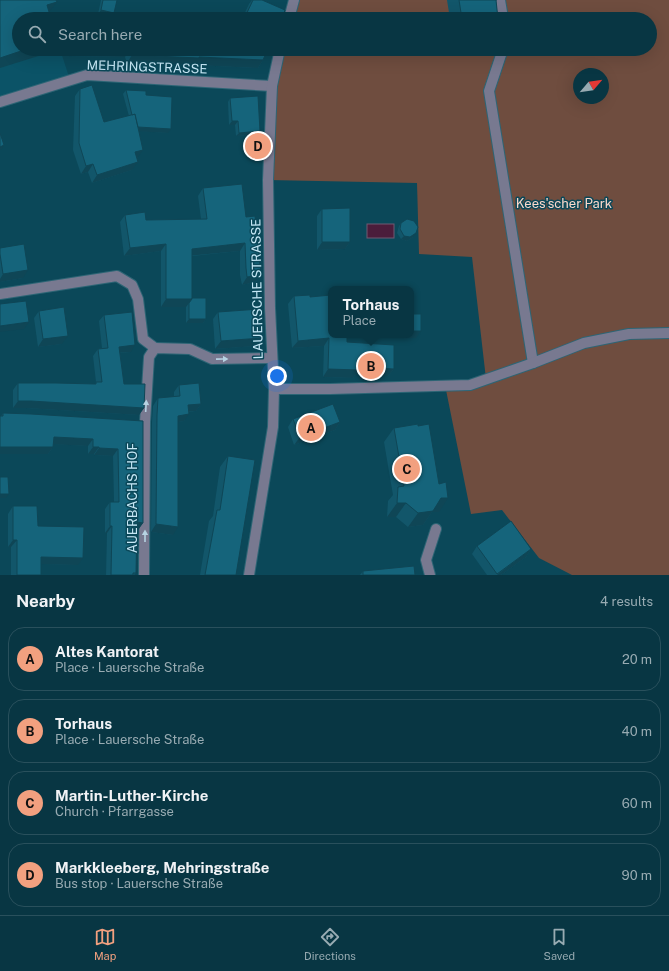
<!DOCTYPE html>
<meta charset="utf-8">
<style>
:root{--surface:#083643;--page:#16414e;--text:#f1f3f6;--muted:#98abb2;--line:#29505c;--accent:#f2a07f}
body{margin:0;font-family:"Public Sans",sans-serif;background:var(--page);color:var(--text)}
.compass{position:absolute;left:573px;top:68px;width:36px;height:36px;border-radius:50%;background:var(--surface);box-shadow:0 4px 16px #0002;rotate:61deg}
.you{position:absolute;left:277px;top:376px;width:14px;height:14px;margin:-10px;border:3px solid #fff;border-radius:50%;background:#1a73e8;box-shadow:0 0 0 6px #1a73e833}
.badge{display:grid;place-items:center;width:26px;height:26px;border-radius:50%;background:var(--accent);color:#111;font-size:13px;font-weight:700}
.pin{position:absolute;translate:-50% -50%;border:2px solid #fff;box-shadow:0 1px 4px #0006}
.popup{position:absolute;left:328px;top:286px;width:86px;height:52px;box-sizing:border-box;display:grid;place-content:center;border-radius:8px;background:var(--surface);filter:drop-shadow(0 1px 3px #0005);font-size:13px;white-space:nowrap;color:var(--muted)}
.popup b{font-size:15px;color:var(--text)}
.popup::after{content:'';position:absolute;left:50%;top:100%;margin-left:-8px;border:8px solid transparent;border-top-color:var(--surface)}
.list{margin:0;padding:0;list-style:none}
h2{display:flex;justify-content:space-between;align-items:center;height:52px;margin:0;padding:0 16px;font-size:17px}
h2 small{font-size:13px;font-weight:400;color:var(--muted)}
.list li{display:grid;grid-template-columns:26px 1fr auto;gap:12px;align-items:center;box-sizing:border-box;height:64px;margin:0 8px 8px;padding:0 8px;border:1px solid var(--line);border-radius:16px}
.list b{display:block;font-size:15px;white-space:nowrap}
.list p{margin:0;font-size:13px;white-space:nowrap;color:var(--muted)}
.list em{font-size:13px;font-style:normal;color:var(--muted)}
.icon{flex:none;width:22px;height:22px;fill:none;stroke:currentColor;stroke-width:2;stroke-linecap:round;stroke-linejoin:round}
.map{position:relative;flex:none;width:669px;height:575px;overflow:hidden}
.search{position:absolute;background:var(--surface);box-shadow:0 4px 16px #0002;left:12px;right:12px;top:12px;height:44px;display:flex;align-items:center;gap:10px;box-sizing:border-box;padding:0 14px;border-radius:22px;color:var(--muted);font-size:15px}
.sheet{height:340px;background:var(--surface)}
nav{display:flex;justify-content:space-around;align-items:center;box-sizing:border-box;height:56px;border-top:1px solid var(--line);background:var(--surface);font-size:11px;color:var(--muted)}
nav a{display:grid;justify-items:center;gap:2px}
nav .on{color:var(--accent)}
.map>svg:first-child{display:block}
.built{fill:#0b5367}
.green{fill:#6f4d3f;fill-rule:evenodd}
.water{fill:#4b1d3b;stroke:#705a73}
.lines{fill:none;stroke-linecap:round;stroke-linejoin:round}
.minor-casing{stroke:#2d6575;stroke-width:12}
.minor{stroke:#787990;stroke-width:10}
.wall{fill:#12566a}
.shaded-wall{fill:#0f4656}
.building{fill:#15647b;stroke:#0f4656}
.oneway{fill:#b6d2e2}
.labels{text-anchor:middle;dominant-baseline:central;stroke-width:3;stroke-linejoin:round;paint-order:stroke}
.street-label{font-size:13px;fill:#c6e8f6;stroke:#0b4859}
.park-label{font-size:13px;fill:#fcd8ca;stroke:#0b4859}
</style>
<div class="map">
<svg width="669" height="575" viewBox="0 0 669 575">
<rect width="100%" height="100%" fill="#0b4859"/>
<!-- built -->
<path class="built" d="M0 0 19 19V49H60L70 80 0 102Z"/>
<!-- green -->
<path class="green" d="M294 0H669V575H572L539 558 502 510 471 514 445 385 486 379 472 257 419 254 417 183 268 180 272 86 280 49H650V19H289ZM579 74H603V98H579Z"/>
<!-- water -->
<rect class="water" x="367" y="224" width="27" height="14"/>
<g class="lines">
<defs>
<g id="minor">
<path d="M500 0 502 12V19"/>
<path d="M289 19 294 0"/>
<path d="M503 49 489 91 533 363"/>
<path d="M0 102 87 75 272 86"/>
<path d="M0 294 117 276 132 285 138 299 143 339 155 348"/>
<path d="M274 389H330L470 385 533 363 584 343 629 334 669 333"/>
<path d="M144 575 145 422 149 357 155 348 190 349 212 359 272 358"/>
<path d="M249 575 273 427 274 389 270 308 268 180 272 86 280 49"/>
<path d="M430 575 426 560 436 529"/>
</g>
</defs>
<!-- minor casing -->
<use href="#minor" class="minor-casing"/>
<!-- minor -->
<use href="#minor" class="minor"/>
</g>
<!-- wall -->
<g class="wall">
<path d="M101 0H117L112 17 98 14Z"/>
<path d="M252 0H262L282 19H242L249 4Z"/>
<path d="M447 0H497L496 1 498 19H450Z"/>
<path d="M71 49H268L263 60 258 68 195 65H194L127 63 125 57 68 56V54Z"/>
<path d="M80 89 104 122 129 116 123 94 126 90 146 95 168 133 139 131 138 157 136 158 132 170 92 183 88 172 81 174 73 150 75 96Z"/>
<path d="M230 98 257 135 236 136 235 125H229L228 102Z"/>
<path d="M203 188 246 217 261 275 255 282 242 285 240 275V251L192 256V298L206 319 203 323H186V307H161V251L124 256 120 222 125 215 146 220 201 219 198 196Z"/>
<path d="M322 209 350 242 345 249 317 250V216Z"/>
<path d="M401 223 413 237 407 241 401 239 397 233 399 226Z"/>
<path d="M0 248 23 278 0 282Z"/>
<path d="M294 296 310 297 347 342 394 369 388 376 355 375 353 378 323 377 324 346 292 348 288 304Z"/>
<path d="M39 311 62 344 38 347 34 318Z"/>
<path d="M218 312 262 338 257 346 215 349 213 319Z"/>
<path d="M104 315 131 352 120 353 124 384 144 408 139 415 26 408H13V390L18 383 95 384 96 382 93 356 98 349 102 348 99 321Z"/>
<path d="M179 385 201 404 196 411 189 412 184 421 178 422 173 535 151 532 152 422 153 406 158 398 174 397V392Z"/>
<path d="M3 413 143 421V523L138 530H136V573L134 575H106L107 533H105V509L110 502H114L113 456 94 455V454H88V446L53 444V447L48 454H0V416H1Z"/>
<path d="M293 419 340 422 335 430 294 445 288 427Z"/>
<path d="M394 428 439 512H432L423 525 408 527 396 517H387L388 501 393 495 384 442Z"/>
<path d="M228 456 236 575H200L209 521 213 516 220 467Z"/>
<path d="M13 506 38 526 78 565 41 564V575H11V547H8V514Z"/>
<path d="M477 546 531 549 526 557 501 575H487L472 554Z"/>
<path d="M363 571 415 575H360Z"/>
</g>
<!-- shaded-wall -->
<g class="shaded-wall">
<path d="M57 2 47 15V5Z"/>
<path d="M101 10 114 13 112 17 98 14Z"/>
<path d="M27 49H51L48 53 0 68V58Z"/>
<path d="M73 49H97L130 50 125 57 68 56Z"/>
<path d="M132 55 199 57 263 60 258 68 195 65H194L127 63Z"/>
<path d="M232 121H238L235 125H229Z"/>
<path d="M135 127 171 129 168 133 132 131Z"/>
<path d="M260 131 257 135 236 136 239 133Z"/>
<path d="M4 145 2 149 0 150V147Z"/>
<path d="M143 150 138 157 129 160 135 152Z"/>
<path d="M138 162 132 170 92 183 97 175Z"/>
<path d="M93 164 88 172 81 174 86 166Z"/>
<path d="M416 233 413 237 407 241 401 239 404 236Z"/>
<path d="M322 242H350L345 249 317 250Z"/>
<path d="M245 243 240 251 186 256 192 249Z"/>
<path d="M166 244 161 251 124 256 130 248Z"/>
<path d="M28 270 23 278 0 282V279L3 274Z"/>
<path d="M261 275 255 282 242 285 247 277Z"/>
<path d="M166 299H192L186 307H161Z"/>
<path d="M189 319H206L203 323H186Z"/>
<path d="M29 322 24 329 0 332V326Z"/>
<path d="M411 331H421L416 338H388L390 335H411Z"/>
<path d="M68 336 62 344 38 347 43 339Z"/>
<path d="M262 338 257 346 215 349 221 341Z"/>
<path d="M329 338 324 346 292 348 298 341Z"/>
<path d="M135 345 131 352 115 353 119 347Z"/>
<path d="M358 367 394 369 388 376 355 375 353 378 323 377 328 369Z"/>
<path d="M18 401H31L144 408 139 415 26 408H13Z"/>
<path d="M201 404 196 411 183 412 188 405Z"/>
<path d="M189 414 184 421 173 423 178 416Z"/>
<path d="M340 422 335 430 294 445 300 437Z"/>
<path d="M54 437 93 439 88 446 49 444Z"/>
<path d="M0 447H53L48 454H0Z"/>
<path d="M93 447H99L94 454H88Z"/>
<path d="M99 448 118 449 113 456 94 455Z"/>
<path d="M0 494H9L6 498H0Z"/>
<path d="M441 498H448L439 512H432L423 525 408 527 418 513Z"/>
<path d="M397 503H406L396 517H387Z"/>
<path d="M137 522 143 523 138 530 132 529Z"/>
<path d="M156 524 178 527 173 535 151 532Z"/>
<path d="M110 526H112L107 533H105Z"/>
<path d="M13 540H17L11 547H8Z"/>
<path d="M531 549 526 557 501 575H497Z"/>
<path d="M41 557 83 558 78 565 36 564Z"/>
</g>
<!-- building -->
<g class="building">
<path d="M0 0H56L57 2 47 5 51 19H19V49H27L0 58Z"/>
<path d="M103 0H117L114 13 101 10Z"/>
<path d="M253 0H262L285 10 282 19H244Z"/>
<path d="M459 0H496L498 19H462Z"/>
<path d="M176 14 177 19H159Z"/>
<path d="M97 49H268L263 60 199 57V58L132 55 130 50Z"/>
<path d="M92 85 104 122 135 114 143 150 135 152 138 162 97 175 93 164 86 166 79 143 80 89Z"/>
<path d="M126 90 146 91V95L172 97 171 129 138 127 135 114 132 115Z"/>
<path d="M258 96 260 131 239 133 238 121H232L230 98Z"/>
<path d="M0 133 4 145 0 147Z"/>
<path d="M242 184 246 217 255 216 261 275 247 277 246 268 245 243 192 249V299H166V244L130 248 125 215 145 212 146 220 207 219 203 188Z"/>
<path d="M350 208V242H322V209Z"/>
<path d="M407 219 414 221 418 227 416 233 410 237 404 236 400 229 401 223Z"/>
<path d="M24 244 28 270 3 274 0 254V248Z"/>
<path d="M310 295V297L331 295V335H347V342L394 345V369L358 367V370L328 369 329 338 298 341 294 296Z"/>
<path d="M192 298H206V319H189V303L192 299Z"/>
<path d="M26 301 29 322 0 326V304Z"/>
<path d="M64 307 68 336 43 339 39 311Z"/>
<path d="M260 309 262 338 221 341 218 312Z"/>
<path d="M132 312 135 345 119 347 124 384H145L144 408 31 401H18V383H56L96 384V382H102L98 349 108 348 104 315Z"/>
<rect x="411" y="314" width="10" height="17"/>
<path d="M199 383 201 404 188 405 189 414 178 416V527L156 524 157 415 158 398 180 396 179 385Z"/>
<path d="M333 404 340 422 300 437 293 419Z"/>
<path d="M3 413 31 414 143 421V523L137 522 136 573H133V575H111L112 526H110V502H119L118 449 99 448V447H93V439L54 437 53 447H0V416H3Z"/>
<path d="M418 424V426L429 424 439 484 446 482 448 498H441L433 511 418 513 406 503H397L398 487 404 486 394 428Z"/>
<path d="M228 456 255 460 236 575H205L217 510H220Z"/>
<path d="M0 477H8L9 494H0Z"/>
<path d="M13 506H37L38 526 84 527 83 558 41 557V575H17V540H13Z"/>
<path d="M511 521 531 549 497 574 477 546Z"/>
<path d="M414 566 415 575H363V571Z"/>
</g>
<!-- one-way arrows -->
<defs><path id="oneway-solid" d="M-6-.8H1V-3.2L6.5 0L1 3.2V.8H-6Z"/></defs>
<g class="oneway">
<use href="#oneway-solid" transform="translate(222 359) rotate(-1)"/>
<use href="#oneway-solid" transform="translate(146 406) rotate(-87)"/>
<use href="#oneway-solid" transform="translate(145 536) rotate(-90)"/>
</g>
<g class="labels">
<!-- street labels -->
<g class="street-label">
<text transform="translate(147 67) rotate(2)">MEHRINGSTRASSE</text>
<text transform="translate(257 289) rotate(-91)">LAUERSCHE STRASSE</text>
<text transform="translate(132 498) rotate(-90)">AUERBACHS HOF</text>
</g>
<!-- park labels -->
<g class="park-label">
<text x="564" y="203">Kees'scher Park</text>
</g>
</g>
</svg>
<svg class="compass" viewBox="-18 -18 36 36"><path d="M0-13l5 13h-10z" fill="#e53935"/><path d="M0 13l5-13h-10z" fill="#98abb2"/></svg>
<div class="you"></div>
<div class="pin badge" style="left:311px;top:428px">A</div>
<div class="pin badge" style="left:371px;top:366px">B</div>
<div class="popup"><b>Torhaus</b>Place</div>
<div class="pin badge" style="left:407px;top:469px">C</div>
<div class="pin badge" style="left:258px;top:146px">D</div>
<div class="search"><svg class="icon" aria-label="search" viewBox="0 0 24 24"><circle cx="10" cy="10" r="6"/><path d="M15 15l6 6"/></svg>Search here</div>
</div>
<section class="sheet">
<h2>Nearby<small>4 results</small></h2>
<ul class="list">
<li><span class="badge">A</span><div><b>Altes Kantorat</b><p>Place · Lauersche Straße</p></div><em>20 m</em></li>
<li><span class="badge">B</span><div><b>Torhaus</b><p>Place · Lauersche Straße</p></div><em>40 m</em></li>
<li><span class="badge">C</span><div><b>Martin-Luther-Kirche</b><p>Church · Pfarrgasse</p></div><em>60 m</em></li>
<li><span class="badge">D</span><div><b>Markkleeberg, Mehringstraße</b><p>Bus stop · Lauersche Straße</p></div><em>90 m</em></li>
</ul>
</section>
<nav>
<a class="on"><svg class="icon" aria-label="map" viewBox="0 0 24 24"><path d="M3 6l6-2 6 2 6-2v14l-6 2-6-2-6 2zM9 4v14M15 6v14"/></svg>Map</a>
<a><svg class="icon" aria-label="directions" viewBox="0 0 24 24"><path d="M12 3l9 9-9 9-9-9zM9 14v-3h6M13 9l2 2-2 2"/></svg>Directions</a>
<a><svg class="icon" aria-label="saved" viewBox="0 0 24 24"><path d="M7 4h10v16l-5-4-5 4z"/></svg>Saved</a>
</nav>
